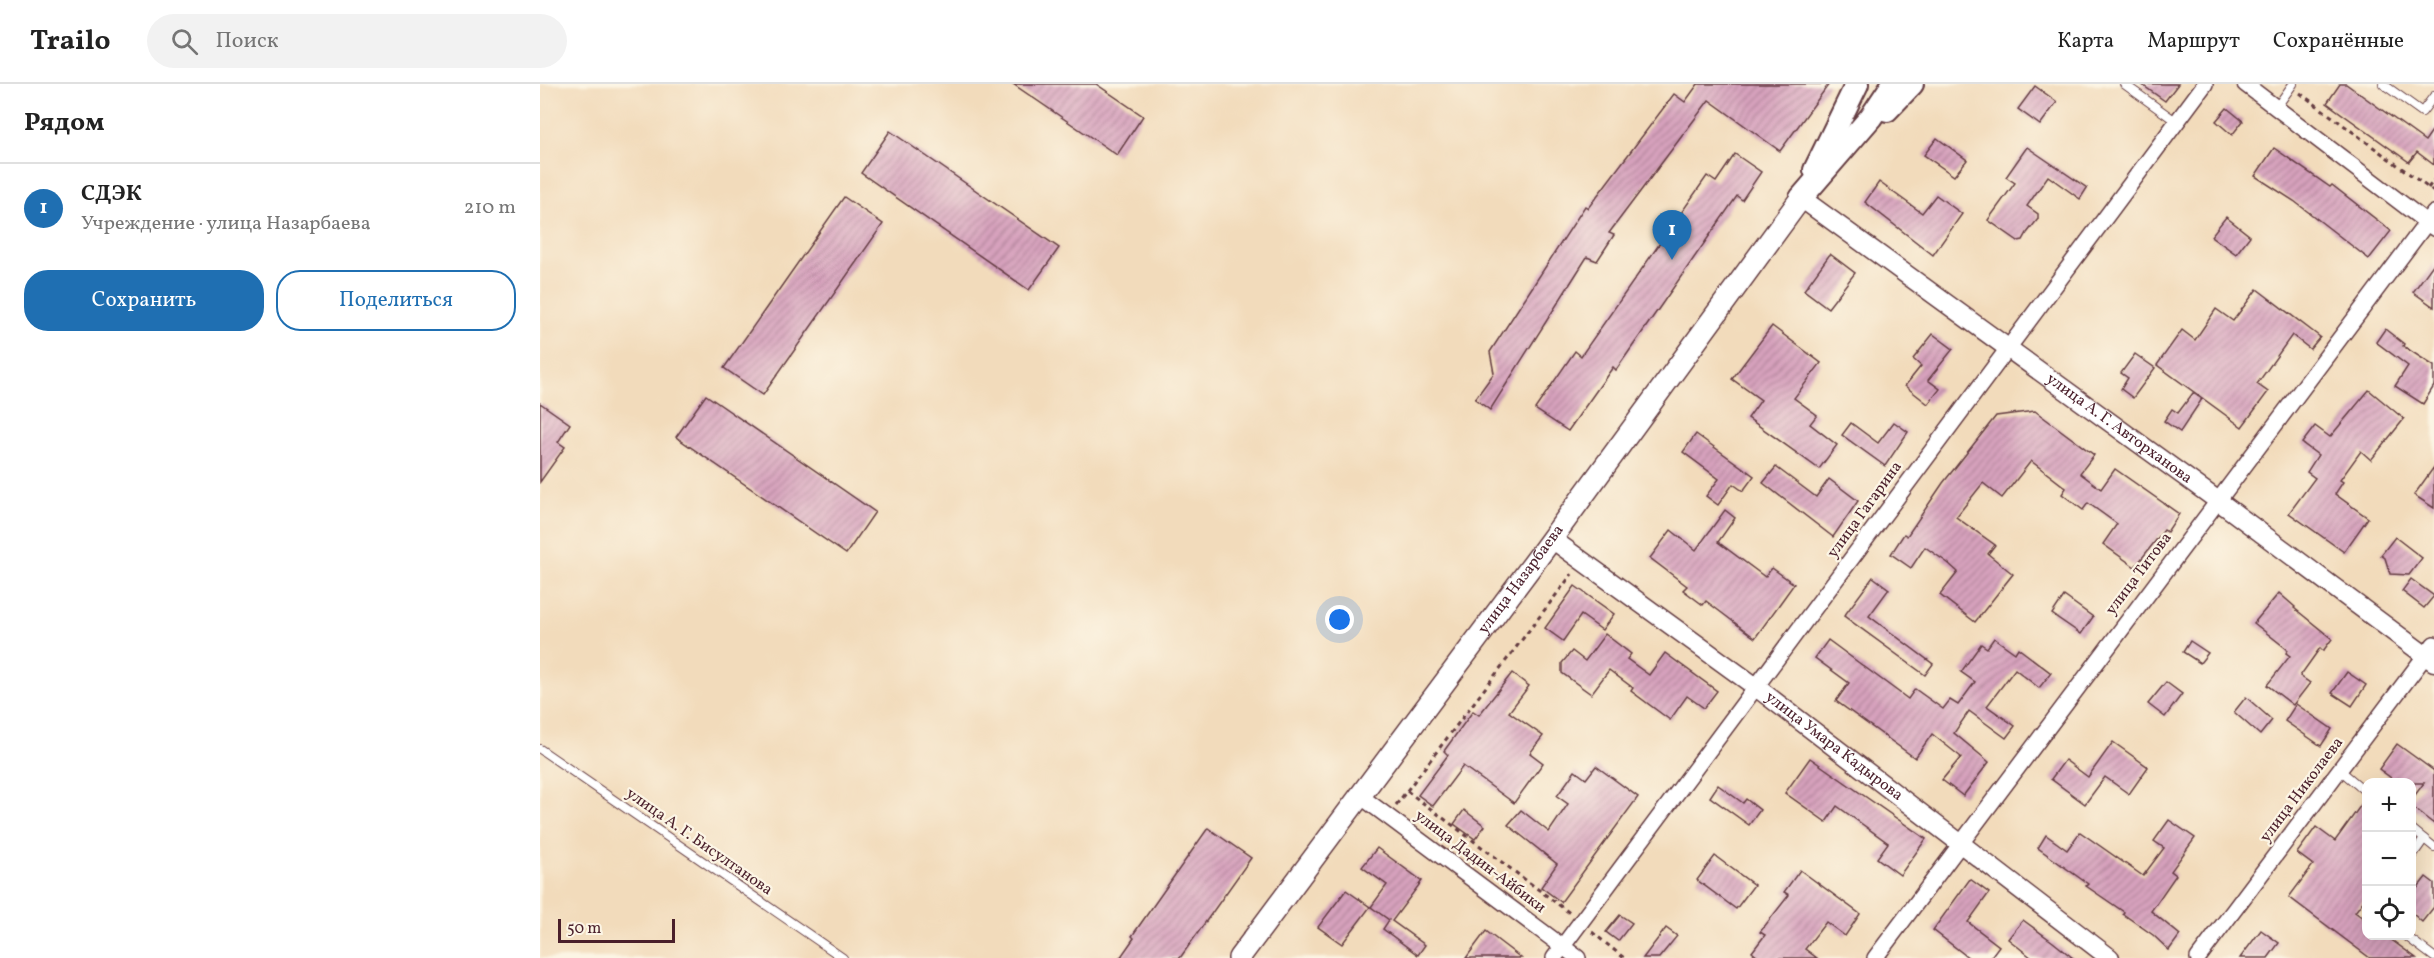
<!DOCTYPE html>
<html lang="ru">
<meta charset="utf-8">
<style>
:root{--surface:#fff;--page:#f2f2f2;--text:#222;--muted:#767676;--line:#e0e0e0;--accent:#1f6fb2}
body{margin:0;font-family:Vollkorn,serif;background:var(--page);color:var(--text)}
.controls{position:absolute;right:18px;bottom:18px;display:grid;overflow:hidden;border-radius:12px;box-shadow:0 6px 24px #0002}
.controls button{width:54px;height:54px;display:grid;place-items:center;padding:0;border:0;border-bottom:2px solid var(--line);background:var(--surface);color:var(--text);font:30px sans-serif}
.scale{position:absolute;left:18px;bottom:15px;width:117px;box-sizing:border-box;padding-left:6px;border:3px solid #4a1f2b;border-top:0;font-size:16px;line-height:21px;white-space:nowrap;color:#4a1f2b;-webkit-text-stroke:4px #fcf5e5;paint-order:stroke}
.you{position:absolute;left:800px;top:536px;width:21px;height:21px;margin:-15px;border:4px solid #fff;border-radius:50%;background:#1a73e8;box-shadow:0 0 0 9px #1a73e833}
.badge{display:grid;place-items:center;width:39px;height:39px;border-radius:50%;background:var(--accent);color:#fff;font-size:20px;font-weight:700}
.pin{position:absolute;translate:-50% -50px;filter:drop-shadow(0 2px 3px #0008)}
.pin::after{content:'';position:absolute;top:32px;width:21px;height:18px;background:inherit;clip-path:polygon(0 0,100% 0,50% 100%)}
.list{margin:0;padding:0;list-style:none}
h2{display:flex;justify-content:space-between;align-items:center;height:78px;margin:0;padding:0 24px;font-size:26px}
h2 small{font-size:20px;font-weight:400;color:var(--muted)}
.list li{display:grid;grid-template-columns:39px 1fr auto;gap:18px;align-items:center;box-sizing:border-box;height:90px;padding:0 24px;border-top:2px solid var(--line)}
.list b{display:block;font-size:22px;white-space:nowrap}
.list p{margin:0;font-size:20px;white-space:nowrap;color:var(--muted)}
.list em{font-size:20px;font-style:normal;color:var(--muted)}
.actions{display:flex;gap:12px;padding:18px 24px}
.actions a{flex:1;padding:14px 0;border:2px solid var(--accent);border-radius:24px;text-align:center;font-size:21px;color:var(--accent)}
.actions .main{background:var(--accent);color:#fff}
.icon{flex:none;width:33px;height:33px;fill:none;stroke:currentColor;stroke-width:2;stroke-linecap:round;stroke-linejoin:round}
.map{position:relative;flex:none;width:1894px;height:874px;overflow:hidden}
header{display:flex;align-items:center;gap:36px;box-sizing:border-box;height:84px;padding:0 30px;background:var(--surface);border-bottom:2px solid var(--line)}
header strong{font-size:28px}
nav{display:flex;gap:33px;margin-inline-start:auto;font-size:21px}
.search{width:420px;height:54px;background:var(--page);display:flex;align-items:center;gap:15px;box-sizing:border-box;padding:0 21px;border-radius:33px;color:var(--muted);font-size:22px}
main{display:flex}
aside{flex:1;background:var(--surface)}
.map>svg:first-child{display:block}
.building{fill:url(#building-hatch)}
.lines{fill:none;stroke-linecap:round;stroke-linejoin:round}
.service-casing{stroke:#633b41;stroke-width:10}
.minor-casing{stroke:#633b41;stroke-width:18}
.tertiary-casing{stroke:#633b41;stroke-width:21}
.secondary-casing{stroke:#633b41;stroke-width:24}
.primary-casing{stroke:#633b41;stroke-width:26}
.path{stroke:#633b41;stroke-width:3;stroke-dasharray:4.5 4.5;stroke-linecap:butt}
.service{stroke:#fff;stroke-width:8}
.minor{stroke:#fff;stroke-width:15}
.tertiary{stroke:#fff;stroke-width:18}
.secondary{stroke:#fff;stroke-width:21}
.primary{stroke:#fff;stroke-width:22}
.labels{text-anchor:middle;dominant-baseline:central;stroke-width:4.5;stroke-linejoin:round;paint-order:stroke}
.street-label{font-size:16px;fill:#4a1f2b;stroke:#fcf5e5}
</style>
<header>
<strong>Trailo</strong>
<div class="search"><svg class="icon" aria-label="search" viewBox="0 0 24 24"><circle cx="10" cy="10" r="6"/><path d="M15 15l6 6"/></svg>Поиск</div>
<nav><a>Карта</a><a>Маршрут</a><a>Сохранённые</a></nav>
</header>
<main>
<aside>
<h2>Рядом<small></small></h2>
<ul class="list">
<li><span class="badge">1</span><div><b>СДЭК</b><p>Учреждение · улица Назарбаева</p></div><em>210 m</em></li>
</ul>
<div class="actions"><a class="main">Сохранить</a><a>Поделиться</a></div>
</aside>
<div class="map">
<svg width="1894" height="874" viewBox="0 0 1894 874">
<defs>
<pattern id="building-hatch" width="6" height="6" patternUnits="userSpaceOnUse" patternTransform="scale(1.5)"><rect width="6" height="6" fill="#d7a2bd"/><path d="M-1 1l2-2M0 6l6-6M5 7l2-2" fill="none" stroke="#b0839a"/></pattern>
</defs>
<rect width="100%" height="100%" fill="#fcf5e5"/>
<filter id="ink" filterUnits="userSpaceOnUse"><feTurbulence type="fractalNoise" baseFrequency=".0167" numOctaves="2"/><feDisplacementMap in="SourceGraphic" scale="12" xChannelSelector="R" yChannelSelector="G"/><feConvolveMatrix kernelMatrix="1 2 1 2 8 2 1 2 1" color-interpolation-filters="sRGB"/></filter>
<filter id="wash" filterUnits="userSpaceOnUse"><feTurbulence type="fractalNoise" baseFrequency=".008" numOctaves="4" result="noise"/><feDisplacementMap in="SourceGraphic" scale="24" xChannelSelector="R" yChannelSelector="G"/><feGaussianBlur stdDeviation="1.35" result="paint"/><feColorMatrix in="noise" values="0 0 0 0 0 0 0 0 0 0 0 0 0 0 0 0 0 1.4 0 .05"/><feComposite in="paint" operator="in"/></filter>
<g filter="url(#wash)">
<rect width="100%" height="100%" fill="#f2dbbb"/>
<g id="blocks">
<!-- building -->
<g class="building">
<path d="M473 0H556L603 32 577 71Z"/>
<path d="M1158 0H1289L1240 67 1169 16 1069 149 1074 151 1057 177 1047 173 950 326 935 315 954 289 950 268 1045 122 1048 124 1134 10 1145 18Z"/>
<path d="M1601 0H1638L1625 17Z"/>
<path d="M1800 0H1806L1885 57 1894 44V81L1877 68 1869 78 1787 19Z"/>
<path d="M1495 2 1517 18 1500 41 1478 25Z"/>
<path d="M1687 24 1703 37 1692 51 1676 37Z"/>
<path d="M350 47 519 164 489 206 321 89Z"/>
<path d="M1397 54 1427 76 1414 92 1384 71Z"/>
<path d="M1487 63 1547 104 1540 115 1508 92 1487 122 1498 130V135L1487 149 1483 156 1478 157 1448 136 1475 99 1466 93Z"/>
<path d="M1734 64 1790 103 1792 101 1851 147 1829 175 1754 117 1715 92Z"/>
<path d="M1195 70 1221 88 1202 116 1197 112 1076 286 1073 283 1028 347 995 325 1035 267 1041 272 1167 92 1176 98Z"/>
<path d="M1339 98 1382 129 1396 111 1422 130 1393 171 1325 118Z"/>
<path d="M304 113 343 140 223 311 184 284Z"/>
<path d="M1686 133 1710 152 1696 170 1671 152Z"/>
<path d="M1290 170 1315 189 1288 224 1264 206Z"/>
<path d="M1894 179V223L1873 208Z"/>
<path d="M1717 205 1780 253 1770 265 1752 251 1717 300 1728 308 1702 343 1617 281 1642 246 1655 256 1676 225 1693 237Z"/>
<path d="M1232 242 1281 279 1254 314 1277 331 1270 340 1297 361 1279 385 1208 334 1221 316 1192 295Z"/>
<path d="M1845 245 1864 260 1863 262 1894 282V302L1883 320 1855 302 1868 282 1836 258Z"/>
<path d="M1393 250 1413 265 1388 296 1400 305 1388 320 1365 302 1381 282 1373 275Z"/>
<path d="M1595 270 1615 284 1593 314 1581 305 1588 294 1581 289Z"/>
<path d="M1829 306 1864 335 1831 376 1821 367 1800 396 1803 398 1795 410 1828 434 1804 468 1749 429 1775 394 1767 388 1778 371 1762 359 1775 342 1790 353Z"/>
<path d="M1653 309 1662 315 1640 348 1624 337 1632 325 1638 329Z"/>
<path d="M166 311 335 428 306 470 136 353Z"/>
<path d="M0 319 30 340 18 358 25 363 0 398Z"/>
<path d="M1495 327 1554 371 1540 389 1561 405 1575 385 1639 430 1627 448 1624 446 1595 483 1563 460 1577 440 1548 419 1543 426 1522 410 1526 404 1491 377 1462 414 1443 399 1416 433 1455 461 1448 470 1473 490 1435 538 1400 511 1418 488 1408 479 1385 463 1371 484 1351 470 1364 450 1367 452 1403 399 1456 332Z"/>
<path d="M1354 338 1368 348 1345 382 1302 351 1311 339 1338 359Z"/>
<path d="M1156 350 1214 392 1203 407 1193 400 1178 421 1166 412 1179 395 1143 368Z"/>
<path d="M1236 383 1276 413 1289 395 1318 417 1293 453 1223 399Z"/>
<path d="M1894 383V424L1874 411Z"/>
<path d="M1185 426 1195 434 1178 458 1225 493 1232 484 1254 500 1215 554 1166 517 1163 521 1143 506 1147 502 1110 474 1131 446 1156 466Z"/>
<path d="M1855 453 1882 474 1869 491 1850 490 1845 474 1841 471Z"/>
<path d="M1333 493 1349 505 1329 532 1393 580 1385 591 1304 532Z"/>
<path d="M1871 495 1894 512 1884 524 1862 507Z"/>
<path d="M1035 502 1074 530 1062 546 1041 531 1023 557 1005 544Z"/>
<path d="M1739 509 1755 523 1754 524 1792 555 1783 567 1780 564 1760 592 1770 599 1753 621 1727 601 1750 572 1746 569 1748 566 1714 539Z"/>
<path d="M1524 512 1553 533 1541 550 1512 530Z"/>
<path d="M1065 550 1091 570 1087 575 1109 591 1125 569 1177 607 1164 624 1147 612 1130 636 1091 607 1093 604 1069 586 1051 610 1022 589V579L1032 567 1045 577Z"/>
<path d="M1454 554 1475 569 1478 564 1511 589 1499 604 1475 585 1447 622 1475 642 1466 654 1429 627 1414 649 1449 678 1423 712 1402 696 1421 673 1392 650 1375 674 1296 617 1309 599 1275 574 1288 556 1368 615 1375 605 1403 625 1410 616 1418 621 1435 598 1421 588 1441 560 1447 564Z"/>
<path d="M1650 557 1668 569 1660 579 1643 568Z"/>
<path d="M1807 588 1826 601 1812 622 1792 609Z"/>
<path d="M972 589 989 602 969 628 1003 652 990 669 1003 679 974 719 923 682 893 722 878 711 908 671 904 667 933 627 939 631Z"/>
<path d="M1626 598 1642 610 1625 633 1608 620Z"/>
<path d="M1706 613 1732 636 1720 651 1694 628Z"/>
<path d="M1756 620 1792 645 1781 662 1745 637Z"/>
<path d="M1573 658 1608 683 1589 710 1565 693 1545 720 1511 695 1525 676 1548 693Z"/>
<path d="M1857 660 1893 686 1894 685V740L1872 723V715L1884 699H1858L1839 685Z"/>
<path d="M1270 674 1386 755 1360 791 1337 774 1348 759 1297 722 1286 738 1245 709Z"/>
<path d="M1056 682 1098 713 1021 818 1001 803 1017 780 968 741 981 726 1009 748 1028 720 1017 712 1035 687 1046 695Z"/>
<path d="M1178 701 1203 719 1206 715 1220 726 1209 741 1170 713Z"/>
<path d="M1826 714 1827 812 1815 828 1827 837V852H1846L1876 874H1830L1749 813 1773 781 1757 769 1776 743 1795 757Z"/>
<path d="M924 726 945 742 935 755 914 740Z"/>
<path d="M1629 736 1655 754 1631 787 1636 791 1611 827 1640 851 1629 866 1613 851 1583 830 1584 828 1546 802 1548 800 1498 764 1506 751 1527 766 1540 748 1603 792 1624 764 1614 757Z"/>
<path d="M668 744 711 774 640 874H580L594 854 592 852Z"/>
<path d="M837 764 882 797 852 837 885 861 878 871 843 845 849 836 831 823 847 801 822 783Z"/>
<path d="M1175 772 1214 801 1196 825 1157 796Z"/>
<path d="M1260 786 1320 830 1305 852 1286 838 1265 865 1277 874H1219L1212 868 1225 851 1220 848 1249 811 1244 808Z"/>
<path d="M1886 793 1894 799V823L1882 838 1872 829V811Z"/>
<path d="M1430 795 1449 809 1428 838 1459 862 1450 874H1429L1393 846Z"/>
<path d="M806 806 830 823 802 860 778 843Z"/>
<path d="M1080 831 1092 839 1078 857 1066 848Z"/>
<path d="M1483 836 1513 858 1533 874H1492L1468 855Z"/>
<path d="M1126 844 1137 852 1119 874H1103Z"/>
<path d="M1721 846 1739 859 1728 874H1700Z"/>
<path d="M946 847 960 858 981 874H926Z"/>
</g>
</g>
</g>
<g filter="url(#ink)">
<use href="#blocks" fill-opacity="0" stroke="#633b41" stroke-width="1.5"/>
<g class="lines">
<defs>
<g id="service">
<path d="M1584 0 1637 38"/>
<path d="M1843 0 1882 28 1894 12"/>
<path d="M1736 24 1753 0"/>
<path d="M0 665 303 874"/>
<path d="M1800 686 1826 708"/>
<path d="M1872 745 1894 763"/>
<path d="M1872 772 1884 755"/>
<path d="M1866 852 1894 873"/>
</g>
<g id="minor">
<path d="M1705 0 1894 144"/>
<path d="M819 711 1038 874"/>
<path d="M1014 874 1665 0"/>
<path d="M1335 874 1894 129"/>
<path d="M1658 874 1894 560"/>
</g>
<g id="tertiary">
<path id="s1" d="M1261 114 1677 416 1894 578"/>
<path id="s2" d="M1012 455 1216 603 1570 874"/>
</g>
<g id="secondary">
<path id="s3" d="M699 874 1005 464 1261 114"/>
</g>
<g id="primary">
<path d="M1347 26 1372 0"/>
<path d="M1275 86 1317 0"/>
<path d="M1261 114 1331 33 1353 0"/>
</g>
</defs>
<!-- service casing -->
<use href="#service" class="service-casing"/>
<!-- minor casing -->
<use href="#minor" class="minor-casing"/>
<!-- tertiary casing -->
<use href="#tertiary" class="tertiary-casing"/>
<!-- secondary casing -->
<use href="#secondary" class="secondary-casing"/>
<!-- primary casing -->
<use href="#primary" class="primary-casing"/>
<!-- path -->
<g class="path">
<path d="M1760 9 1894 108"/>
<path d="M1888 104 1894 96"/>
<path d="M867 707 1031 830"/>
<path d="M856 721 1032 490"/>
<path d="M1052 848 1084 874"/>
</g>
<!-- service -->
<use href="#service" class="service"/>
<!-- minor -->
<use href="#minor" class="minor"/>
<!-- tertiary -->
<use href="#tertiary" class="tertiary"/>
<!-- secondary -->
<use href="#secondary" class="secondary"/>
<!-- primary -->
<use href="#primary" class="primary"/>
</g>
</g>
<g class="labels">
<!-- street labels -->
<g class="street-label">
<text stroke="none"><textPath href="#s1" startOffset="393">улица А. Г. Авторханова</textPath></text>
<text transform="translate(1325 426) rotate(-54)">улица Гагарина</text>
<text transform="translate(1599 490) rotate(-53)">улица Титова</text>
<text stroke="none"><textPath href="#s3" startOffset="472">улица Назарбаева</textPath></text>
<text stroke="none"><textPath href="#s2" startOffset="350">улица Умара Кадырова</textPath></text>
<text transform="translate(1762 706) rotate(-53)">улица Николаева</text>
<text transform="translate(159 758) rotate(35)">улица А. Г. Бисултанова</text>
<text transform="translate(940 778) rotate(37)">улица Дадин-Айбики</text>
</g>
</g>
</svg>
<div class="controls">
<button>+</button>
<button>−</button>
<button><svg class="icon" aria-label="locate" viewBox="0 0 24 24"><circle cx="12" cy="12" r="6"/><path d="M12 2v4M12 18v4M2 12h4M18 12h4"/></svg></button>
</div>
<div class="scale">50 m</div>
<div class="you"></div>
<div class="pin badge" style="left:1132px;top:176px">1</div>
</div>
</main>
